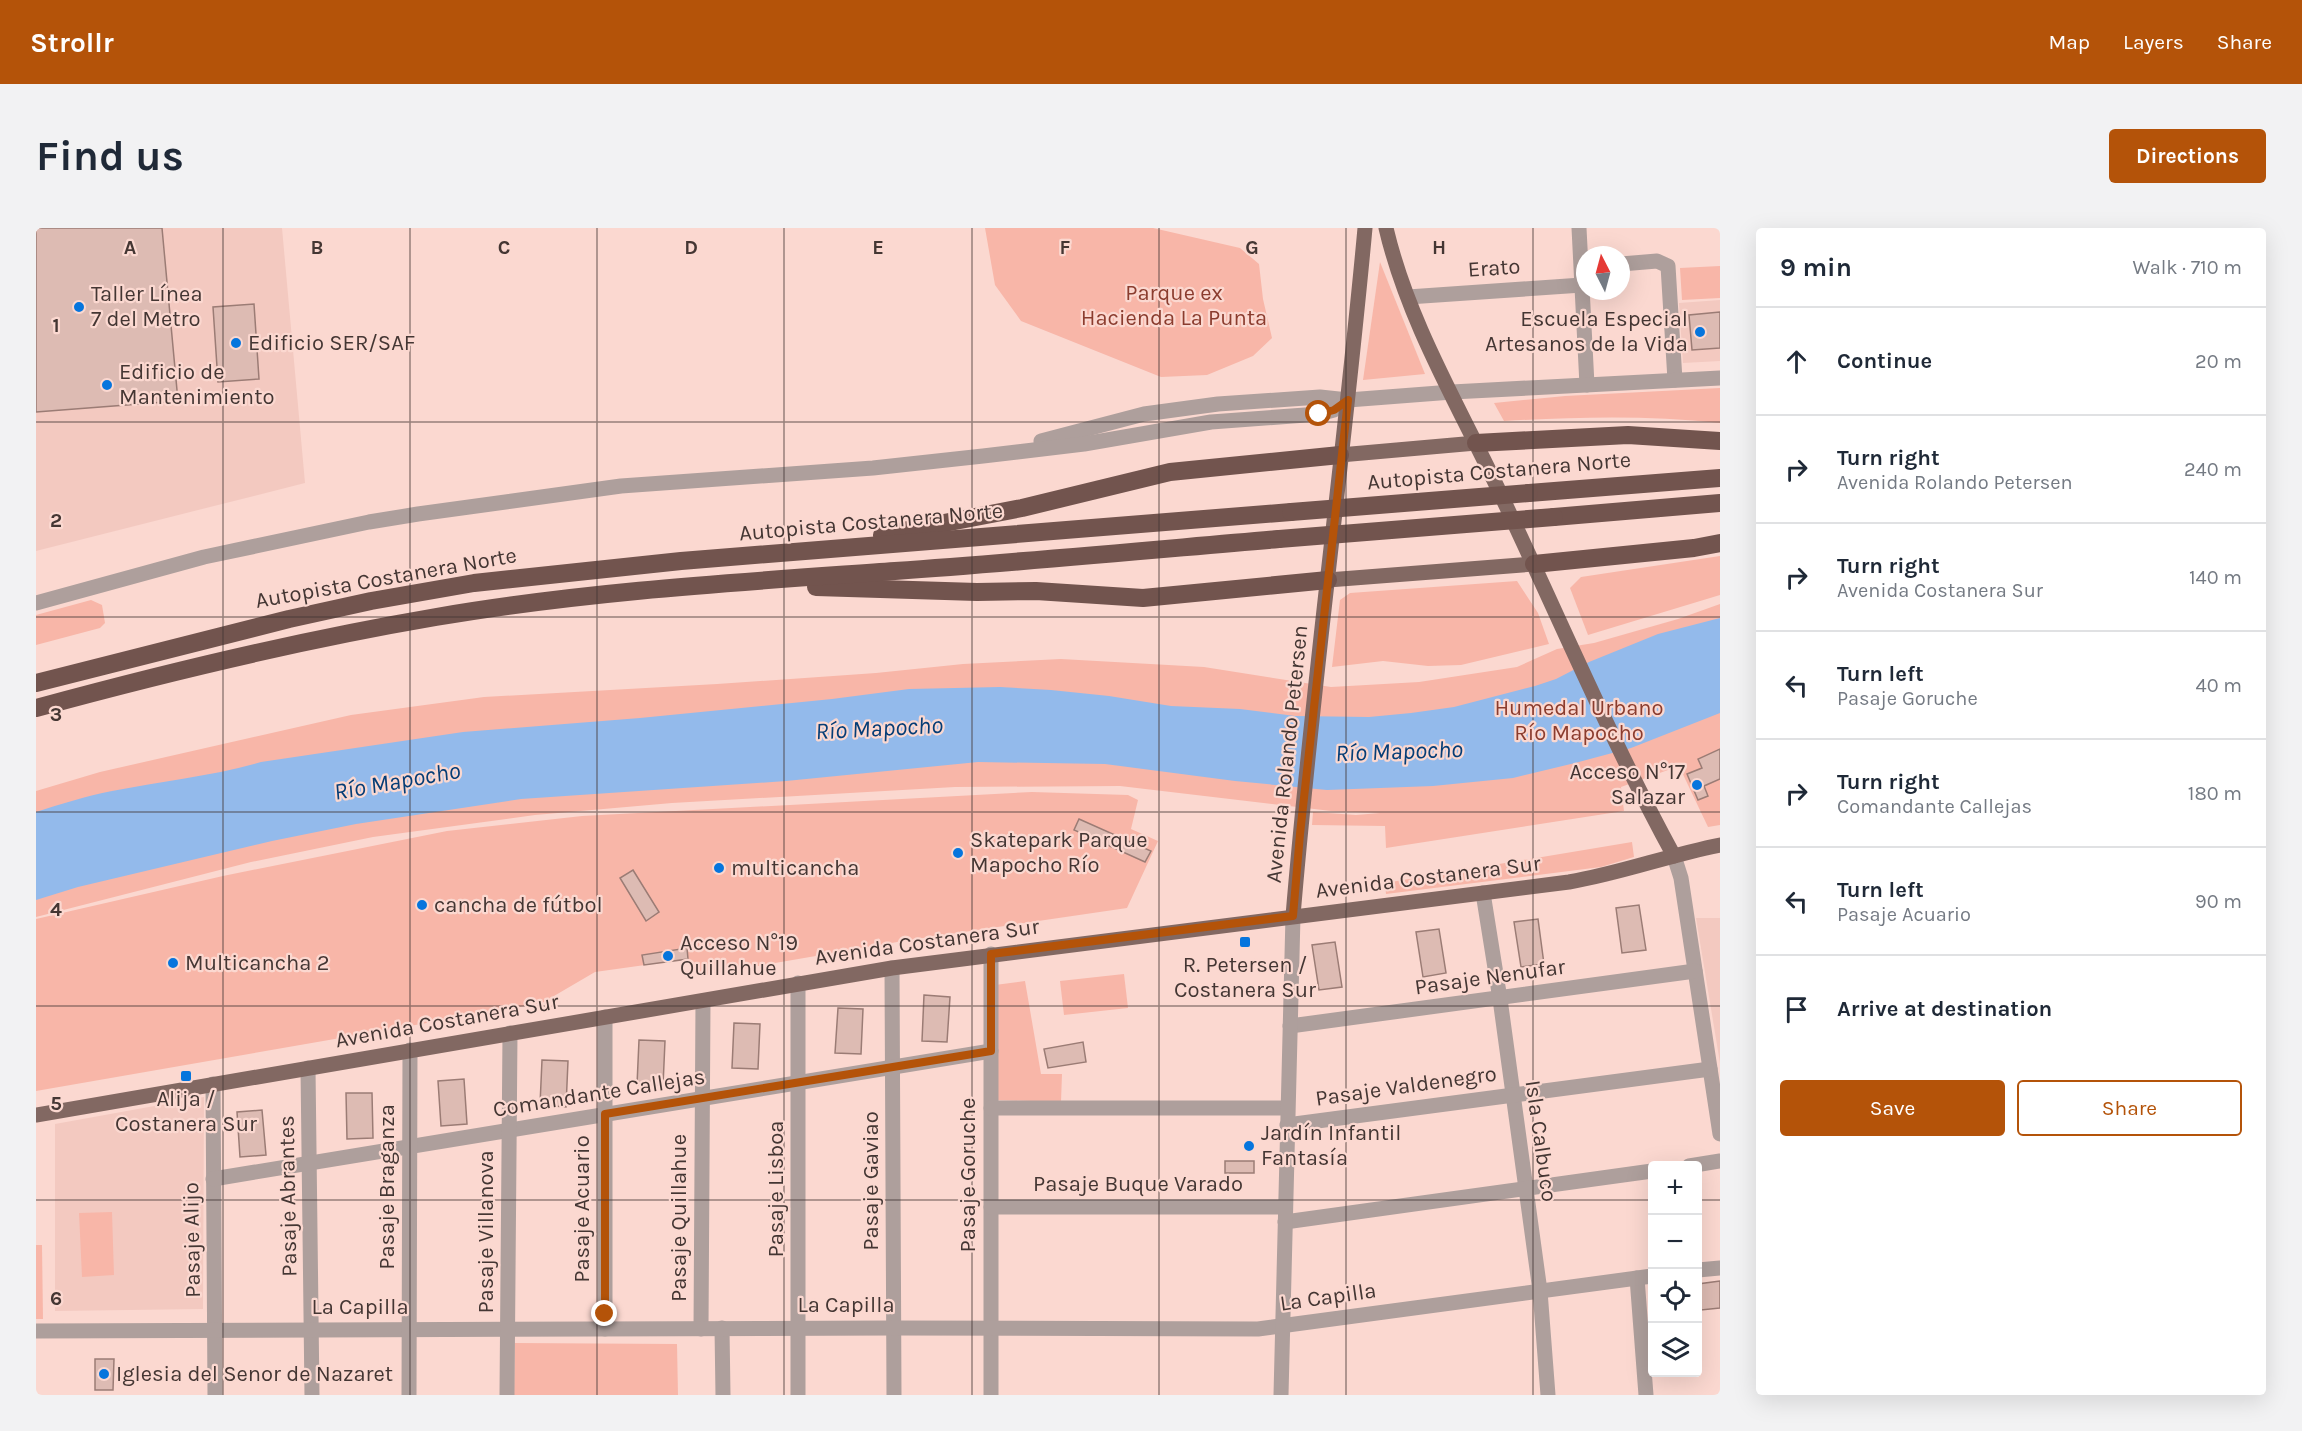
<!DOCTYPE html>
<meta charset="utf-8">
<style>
:root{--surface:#fff;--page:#f2f2f3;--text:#1f2937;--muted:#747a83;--line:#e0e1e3;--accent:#b45309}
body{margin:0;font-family:Karla,sans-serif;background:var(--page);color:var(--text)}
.controls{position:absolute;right:18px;bottom:18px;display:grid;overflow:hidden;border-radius:6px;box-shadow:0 6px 24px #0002}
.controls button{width:54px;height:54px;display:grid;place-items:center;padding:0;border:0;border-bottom:2px solid var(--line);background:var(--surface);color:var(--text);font:30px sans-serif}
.compass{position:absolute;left:1540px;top:18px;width:54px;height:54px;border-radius:50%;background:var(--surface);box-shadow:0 6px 24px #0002;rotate:354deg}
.stop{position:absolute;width:18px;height:18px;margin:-14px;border:4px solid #b45309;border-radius:50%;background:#fff}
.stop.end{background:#b45309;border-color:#fff;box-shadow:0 2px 6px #0008}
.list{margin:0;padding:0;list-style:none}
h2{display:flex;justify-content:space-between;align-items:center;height:78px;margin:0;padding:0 24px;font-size:26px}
h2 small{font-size:20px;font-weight:400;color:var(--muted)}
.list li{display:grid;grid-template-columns:39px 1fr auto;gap:18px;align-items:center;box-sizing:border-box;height:108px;padding:0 24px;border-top:2px solid var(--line)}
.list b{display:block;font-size:22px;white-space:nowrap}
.list p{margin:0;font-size:20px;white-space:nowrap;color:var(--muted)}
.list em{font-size:20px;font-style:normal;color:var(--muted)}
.actions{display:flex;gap:12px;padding:18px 24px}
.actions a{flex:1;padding:14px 0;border:2px solid var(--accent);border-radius:6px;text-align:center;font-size:21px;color:var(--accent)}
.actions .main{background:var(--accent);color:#fff}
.icon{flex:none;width:33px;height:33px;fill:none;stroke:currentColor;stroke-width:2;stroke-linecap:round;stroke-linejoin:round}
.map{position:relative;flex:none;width:1684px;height:1167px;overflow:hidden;border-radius:6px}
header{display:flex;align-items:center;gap:36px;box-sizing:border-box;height:84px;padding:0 30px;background:var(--accent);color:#fff}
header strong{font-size:28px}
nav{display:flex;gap:33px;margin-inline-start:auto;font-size:21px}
.intro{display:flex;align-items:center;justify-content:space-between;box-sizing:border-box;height:144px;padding:0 36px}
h1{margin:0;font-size:42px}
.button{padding:15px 27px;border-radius:6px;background:var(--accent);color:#fff;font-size:21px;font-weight:700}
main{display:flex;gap:36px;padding:0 36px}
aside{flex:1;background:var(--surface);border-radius:6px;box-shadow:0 6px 24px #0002}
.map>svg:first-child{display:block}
.built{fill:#f3c9c0}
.green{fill:#f8b6a8}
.water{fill:#93baeb}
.building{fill:#ddbbb3;stroke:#9b7c75;stroke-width:1.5}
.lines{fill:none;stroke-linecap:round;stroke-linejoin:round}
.minor{stroke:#ae9f9c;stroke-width:15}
.major{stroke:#826862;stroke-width:15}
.highway{stroke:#72544e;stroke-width:18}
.highway-bridge{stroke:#72544e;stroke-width:18}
.route{stroke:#b45309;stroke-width:8}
.grid{fill:none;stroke:#443633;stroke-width:1.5;stroke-opacity:0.55}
.poi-dot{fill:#0675dd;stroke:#fbd8d0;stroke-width:2}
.labels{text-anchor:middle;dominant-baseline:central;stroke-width:4.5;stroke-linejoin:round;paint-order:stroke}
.street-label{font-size:22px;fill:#443633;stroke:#fbd8d0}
.park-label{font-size:22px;fill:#8b3c2e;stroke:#fbd8d0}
.poi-label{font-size:22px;fill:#443633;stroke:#fbd8d0;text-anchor:start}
.water-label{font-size:24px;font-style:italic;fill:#053d76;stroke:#fbd8d0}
.grid-label{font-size:20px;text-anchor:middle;font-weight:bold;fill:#443633;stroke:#fbd8d0;stroke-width:4.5;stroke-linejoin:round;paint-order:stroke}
</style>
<header>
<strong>Strollr</strong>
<nav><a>Map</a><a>Layers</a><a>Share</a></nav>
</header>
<div class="intro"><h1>Find us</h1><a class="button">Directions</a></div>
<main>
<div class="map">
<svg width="1684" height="1167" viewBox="0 0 1684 1167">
<rect width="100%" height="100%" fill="#fbd8d0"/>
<!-- built -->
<g class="built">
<path d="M0 0H246L269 255 0 323Z"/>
<path d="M1684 72V133L1647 135 1643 75Z"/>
<path d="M1660 690H1684V835Z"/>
<path d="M168 869 167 1081 19 1083V896Z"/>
</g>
<!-- green -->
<g class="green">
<path d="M949 0H1117L1204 20 1223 36 1227 71 1236 110 1217 128 1171 147 1125 149 985 93 959 57Z"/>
<path d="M1344 34 1389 146 1327 152Z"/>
<path d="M1684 38V70L1646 72 1644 40Z"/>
<path d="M1684 160V195C1612 187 1540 189 1468 193L1458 175 1529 168Z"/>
<path d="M1684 328V367L1552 407 1534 360 1545 349Z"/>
<path d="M1481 353 1502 385 1513 416 1425 437 1392 438 1347 433 1296 439 1304 372 1314 365Z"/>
<path d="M55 372 66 377 69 395 64 400 0 417V387Z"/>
<path d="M1684 376V597L1672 599 1643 538 1585 559 1588 583 1350 620 1349 598 1276 597 1277 584 1320 587 1344 585 1295 583 1084 558 919 559 636 575 499 587 337 609 215 634 0 689V563L64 544 315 487 448 469 681 456 840 445 927 436 1025 431 1168 439 1295 459 1383 454 1481 439 1521 421 1558 415 1642 391Z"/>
<path d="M996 564 1092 567 1102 572 1095 601 1122 613 1091 680 867 713 664 748 652 731 559 744 506 775 0 863V691L187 648 411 603 546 588Z"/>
<path d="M1596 614 1598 629 1565 639 1350 666 1349 655Z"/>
<path d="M1088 746 1092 780 1028 787 1024 753Z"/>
<path d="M989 753 1005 846H1026L1025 874 961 872 959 757Z"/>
<path d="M76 984 78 1047 46 1049 43 985Z"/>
<path d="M0 1017H6L7 1091H0Z"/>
<path d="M479 1115 641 1116 642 1167H478Z"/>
</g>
<!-- water -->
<path class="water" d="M1684 390V485L1595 520 1539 535 1477 550 1397 558 1291 562 1199 553 1069 536 942 534 750 553 485 571 320 596 236 613 42 659 0 672V584C25 576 50 568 76 563 126 553 177 548 225 534L427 504 604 490 796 471 873 461 964 459 1015 462 1073 468 1135 478 1204 481 1259 488 1333 489 1375 485 1418 479 1499 458 1520 451 1553 434 1622 406Z"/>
<!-- building -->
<g class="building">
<path d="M0 0H126L142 173 0 184Z"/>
<path d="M218 76 223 151 182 154 177 79Z"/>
<path d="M1684 84V120L1656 122 1653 87Z"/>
<path d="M1684 521V551L1668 558 1672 568 1662 572 1651 546 1666 540 1662 531Z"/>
<path d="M1043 591 1115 623 1109 634 1038 602Z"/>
<path d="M597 642 623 684 610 693 584 650Z"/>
<path d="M1603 677 1610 722 1586 725 1580 680Z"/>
<path d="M1502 691 1508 736 1485 739 1478 694Z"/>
<path d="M1403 701 1410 745 1387 749 1380 704Z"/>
<path d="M1299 714 1306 759 1283 762 1276 717Z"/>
<path d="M651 720 652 731 608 737 606 727Z"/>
<path d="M888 767 914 769 911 814 886 813Z"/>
<path d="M802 780 827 781 825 826 799 825Z"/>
<path d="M698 795 724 796 722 841 696 840Z"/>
<path d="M603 812 629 813 627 858 601 857Z"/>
<path d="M1047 814 1050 834 1012 840 1008 821Z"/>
<path d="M506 832 532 833 530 879 504 877Z"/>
<path d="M428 851 431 896 405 898 402 853Z"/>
<path d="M310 865H336L337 910 311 911Z"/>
<path d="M226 882 230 927 204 929 201 884Z"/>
<rect x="1189" y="933" width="29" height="12"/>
<path d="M1684 1053V1080L1665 1082 1662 1056Z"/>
<path d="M59 1131H78L77 1162H59Z"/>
</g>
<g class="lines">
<!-- minor -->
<g class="minor">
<path d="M1543 0 1551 157"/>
<path d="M1585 36 1621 33 1632 38 1639 152"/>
<path d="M1372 69 1546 57"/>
<path d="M1005 213 1108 186 1182 176 1284 169 1312 172 1416 164 1684 150"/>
<path d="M0 375 168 329 333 294 382 286 585 258 837 240 947 228 1048 216 1175 194 1283 186 1298 182 1312 172"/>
<path d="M1638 628 1645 650 1684 906"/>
<path d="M1447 665 1464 771 1504 1063 1512 1167"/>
<path d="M955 726V1167"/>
<path d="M856 740 858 1167"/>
<path d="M1254 798 1659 743"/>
<path d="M272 840 276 1167"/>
<path d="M177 856 179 1167"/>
<path d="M955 880H1251"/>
<path d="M1251 897 1674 841"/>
<path d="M1653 938 1684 933"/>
<path d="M177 951 955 823"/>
<path d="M955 979H1249"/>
<path d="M1249 994 1616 943"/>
<path d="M1662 1042 1684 1040"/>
<path d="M1601 1050 1610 1167"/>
<path d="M686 1100 687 1167"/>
<path d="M569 1101V789"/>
<path d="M665 1101 667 773"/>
<path d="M0 1103 858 1100 1222 1101 1616 1048"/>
<path d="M373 1167 374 822"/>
<path d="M471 1167 474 805"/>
<path d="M762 1167V755"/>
<path d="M1245 1167 1257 688"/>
</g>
<!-- major -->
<g class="major">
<path d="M1350 0C1372 94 1424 180 1465 267 1522 387 1574 511 1638 628"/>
<path d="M1304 227 1440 215"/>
<path d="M1292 352 1498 336"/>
<path d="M1257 688C1276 458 1308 230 1329 0"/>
<path d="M0 887 856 740 1533 654C1585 645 1633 627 1684 617"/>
</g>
<!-- highway -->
<g class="highway">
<path d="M1440 215 1592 207 1684 213"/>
<path d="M1493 265 1684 250"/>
<path d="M1518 289 1684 275"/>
<path d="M846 307 986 280 1134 244 1304 227"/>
<path d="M1498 336 1658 320 1684 315"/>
<path d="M780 359 941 364 1000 363 1107 370 1292 352"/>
<path d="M0 455 253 391 335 373 438 355 645 333 1255 284"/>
<path d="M0 480C132 444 265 412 400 389 551 363 706 354 859 343 987 334 1115 322 1243 311"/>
</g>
<!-- highway-bridge -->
<g class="highway-bridge">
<path d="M1255 284 1493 265"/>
<path d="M1243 311 1518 289"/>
</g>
</g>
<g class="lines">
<!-- route -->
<path class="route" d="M569 1086V886L955 823V726L1257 688 1264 606 1312 172 1298 182 1283 186"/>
</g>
<!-- grid -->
<path class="grid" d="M187 0V1167M374 0V1167M561 0V1167M748 0V1167M936 0V1167M1123 0V1167M1310 0V1167M1497 0V1167M0 194H1684M0 389H1684M0 584H1684M0 778H1684M0 972H1616M1662 972H1684"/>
<!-- markers -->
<g class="poi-dot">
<circle cx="43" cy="79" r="6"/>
<circle cx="1664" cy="104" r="6"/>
<circle cx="200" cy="115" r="6"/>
<circle cx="71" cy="157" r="6"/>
<circle cx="1661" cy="557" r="6"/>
<circle cx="922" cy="625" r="6"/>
<circle cx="683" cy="640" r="6"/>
<circle cx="386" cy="677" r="6"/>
<rect x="1203" y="708" width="12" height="12" rx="3"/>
<circle cx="632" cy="728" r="6"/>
<circle cx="137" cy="735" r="6"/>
<rect x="144" y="842" width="12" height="12" rx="3"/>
<circle cx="1213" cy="918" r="6"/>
<circle cx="68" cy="1146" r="6"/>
</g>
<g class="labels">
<!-- street labels -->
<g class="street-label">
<text transform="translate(1458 40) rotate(-4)">Erato</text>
<text transform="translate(1463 243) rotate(-5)">Autopista Costanera Norte</text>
<text transform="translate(835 294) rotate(-5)">Autopista Costanera Norte</text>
<text transform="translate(350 350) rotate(-10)">Autopista Costanera Norte</text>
<text transform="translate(1251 526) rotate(-84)">Avenida Rolando Petersen</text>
<text transform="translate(1392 649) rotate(-7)">Avenida Costanera Sur</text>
<text transform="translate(891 714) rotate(-8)">Avenida Costanera Sur</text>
<text transform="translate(1454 749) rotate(-8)">Pasaje Nenufar</text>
<text transform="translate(411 793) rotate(-10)">Avenida Costanera Sur</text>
<text transform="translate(1370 858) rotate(-8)">Pasaje Valdenegro</text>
<text transform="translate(563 865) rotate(-9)">Comandante Callejas</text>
<text transform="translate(1505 913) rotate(82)">Isla Calbuco</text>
<text transform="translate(932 947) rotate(-90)">Pasaje Goruche</text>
<text transform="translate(835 953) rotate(-90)">Pasaje Gaviao</text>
<text x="1102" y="956">Pasaje Buque Varado</text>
<text transform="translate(351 959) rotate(-90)">Pasaje Braganza</text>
<text transform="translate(740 961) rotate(-90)">Pasaje Lisboa</text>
<text transform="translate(252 968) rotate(-91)">Pasaje Abrantes</text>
<text transform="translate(546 981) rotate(-90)">Pasaje Acuario</text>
<text transform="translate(643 990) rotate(-90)">Pasaje Quillahue</text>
<text transform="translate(450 1004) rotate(-90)">Pasaje Villanova</text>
<text transform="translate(156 1012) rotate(-91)">Pasaje Alijo</text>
<text transform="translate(1292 1069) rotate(-8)">La Capilla</text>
<text x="810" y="1077">La Capilla</text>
<text x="324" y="1079">La Capilla</text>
</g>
<!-- park labels -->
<g class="park-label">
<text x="1138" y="65">Parque ex<tspan x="1138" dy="25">Hacienda La Punta</tspan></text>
<text x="1543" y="480">Humedal Urbano<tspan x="1543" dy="25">Río Mapocho</tspan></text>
</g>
<!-- poi labels -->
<g class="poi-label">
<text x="55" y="66">Taller Línea<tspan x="55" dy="25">7 del Metro</tspan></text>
<text x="1652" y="91" text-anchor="end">Escuela Especial<tspan x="1652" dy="25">Artesanos de la Vida</tspan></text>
<text x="212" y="115">Edificio SER/SAF</text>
<text x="83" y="144">Edificio de<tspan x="83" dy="25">Mantenimiento</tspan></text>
<text x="1649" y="544" text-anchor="end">Acceso N°17<tspan x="1649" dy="25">Salazar</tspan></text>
<text x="934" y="612">Skatepark Parque<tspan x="934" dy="25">Mapocho Río</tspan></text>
<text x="695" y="640">multicancha</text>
<text x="398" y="677">cancha de fútbol</text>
<text x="644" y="715">Acceso N°19<tspan x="644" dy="25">Quillahue</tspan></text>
<text x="149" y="735">Multicancha 2</text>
<text x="1209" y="737" text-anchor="middle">R. Petersen /<tspan x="1209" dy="25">Costanera Sur</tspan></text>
<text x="150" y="871" text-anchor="middle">Alija /<tspan x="150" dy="25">Costanera Sur</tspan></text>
<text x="1225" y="905">Jardín Infantil<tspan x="1225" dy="25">Fantasía</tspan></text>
<text x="80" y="1146">Iglesia del Senor de Nazaret</text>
</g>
<!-- water labels -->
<g class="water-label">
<text transform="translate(843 500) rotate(-3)">Río Mapocho</text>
<text transform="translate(1363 523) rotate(-2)">Río Mapocho</text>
<text transform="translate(361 553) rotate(-10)">Río Mapocho</text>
</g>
</g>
<g class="grid-label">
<text x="94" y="26">A</text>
<text x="281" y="26">B</text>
<text x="468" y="26">C</text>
<text x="655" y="26">D</text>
<text x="842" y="26">E</text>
<text x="1029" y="26">F</text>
<text x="1216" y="26">G</text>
<text x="1403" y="26">H</text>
<text x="20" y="104">1</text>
<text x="20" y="299">2</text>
<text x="20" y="493">3</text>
<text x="20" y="688">4</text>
<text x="20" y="882">5</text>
<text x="20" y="1077">6</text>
</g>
</svg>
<div class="controls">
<button>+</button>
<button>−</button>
<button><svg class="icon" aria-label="locate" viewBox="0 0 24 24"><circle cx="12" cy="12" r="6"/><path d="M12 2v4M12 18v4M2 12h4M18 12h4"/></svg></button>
<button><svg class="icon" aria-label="layers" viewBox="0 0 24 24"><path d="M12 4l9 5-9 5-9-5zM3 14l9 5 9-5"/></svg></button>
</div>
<svg class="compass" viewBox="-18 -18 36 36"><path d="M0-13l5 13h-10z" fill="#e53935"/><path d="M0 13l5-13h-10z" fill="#747a83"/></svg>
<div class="stop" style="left:1283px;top:186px"></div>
<div class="stop end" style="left:569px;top:1086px"></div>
</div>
<aside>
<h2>9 min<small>Walk · 710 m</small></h2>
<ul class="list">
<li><svg class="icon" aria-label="ahead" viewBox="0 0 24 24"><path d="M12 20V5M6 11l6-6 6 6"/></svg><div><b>Continue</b></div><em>20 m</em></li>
<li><svg class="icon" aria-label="right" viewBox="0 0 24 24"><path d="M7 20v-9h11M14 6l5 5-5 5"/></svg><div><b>Turn right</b><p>Avenida Rolando Petersen</p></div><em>240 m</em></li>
<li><svg class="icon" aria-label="right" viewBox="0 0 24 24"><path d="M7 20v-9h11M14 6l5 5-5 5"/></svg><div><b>Turn right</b><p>Avenida Costanera Sur</p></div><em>140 m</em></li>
<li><svg class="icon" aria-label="left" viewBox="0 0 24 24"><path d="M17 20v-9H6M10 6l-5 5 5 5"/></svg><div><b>Turn left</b><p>Pasaje Goruche</p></div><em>40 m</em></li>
<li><svg class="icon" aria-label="right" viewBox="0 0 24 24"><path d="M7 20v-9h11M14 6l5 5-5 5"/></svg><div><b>Turn right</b><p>Comandante Callejas</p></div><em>180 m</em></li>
<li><svg class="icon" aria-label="left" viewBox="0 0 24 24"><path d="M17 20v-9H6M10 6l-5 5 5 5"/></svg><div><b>Turn left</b><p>Pasaje Acuario</p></div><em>90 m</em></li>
<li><svg class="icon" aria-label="arrive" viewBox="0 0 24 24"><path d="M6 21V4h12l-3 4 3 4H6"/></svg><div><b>Arrive at destination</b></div></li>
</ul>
<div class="actions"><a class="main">Save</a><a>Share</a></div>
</aside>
</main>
